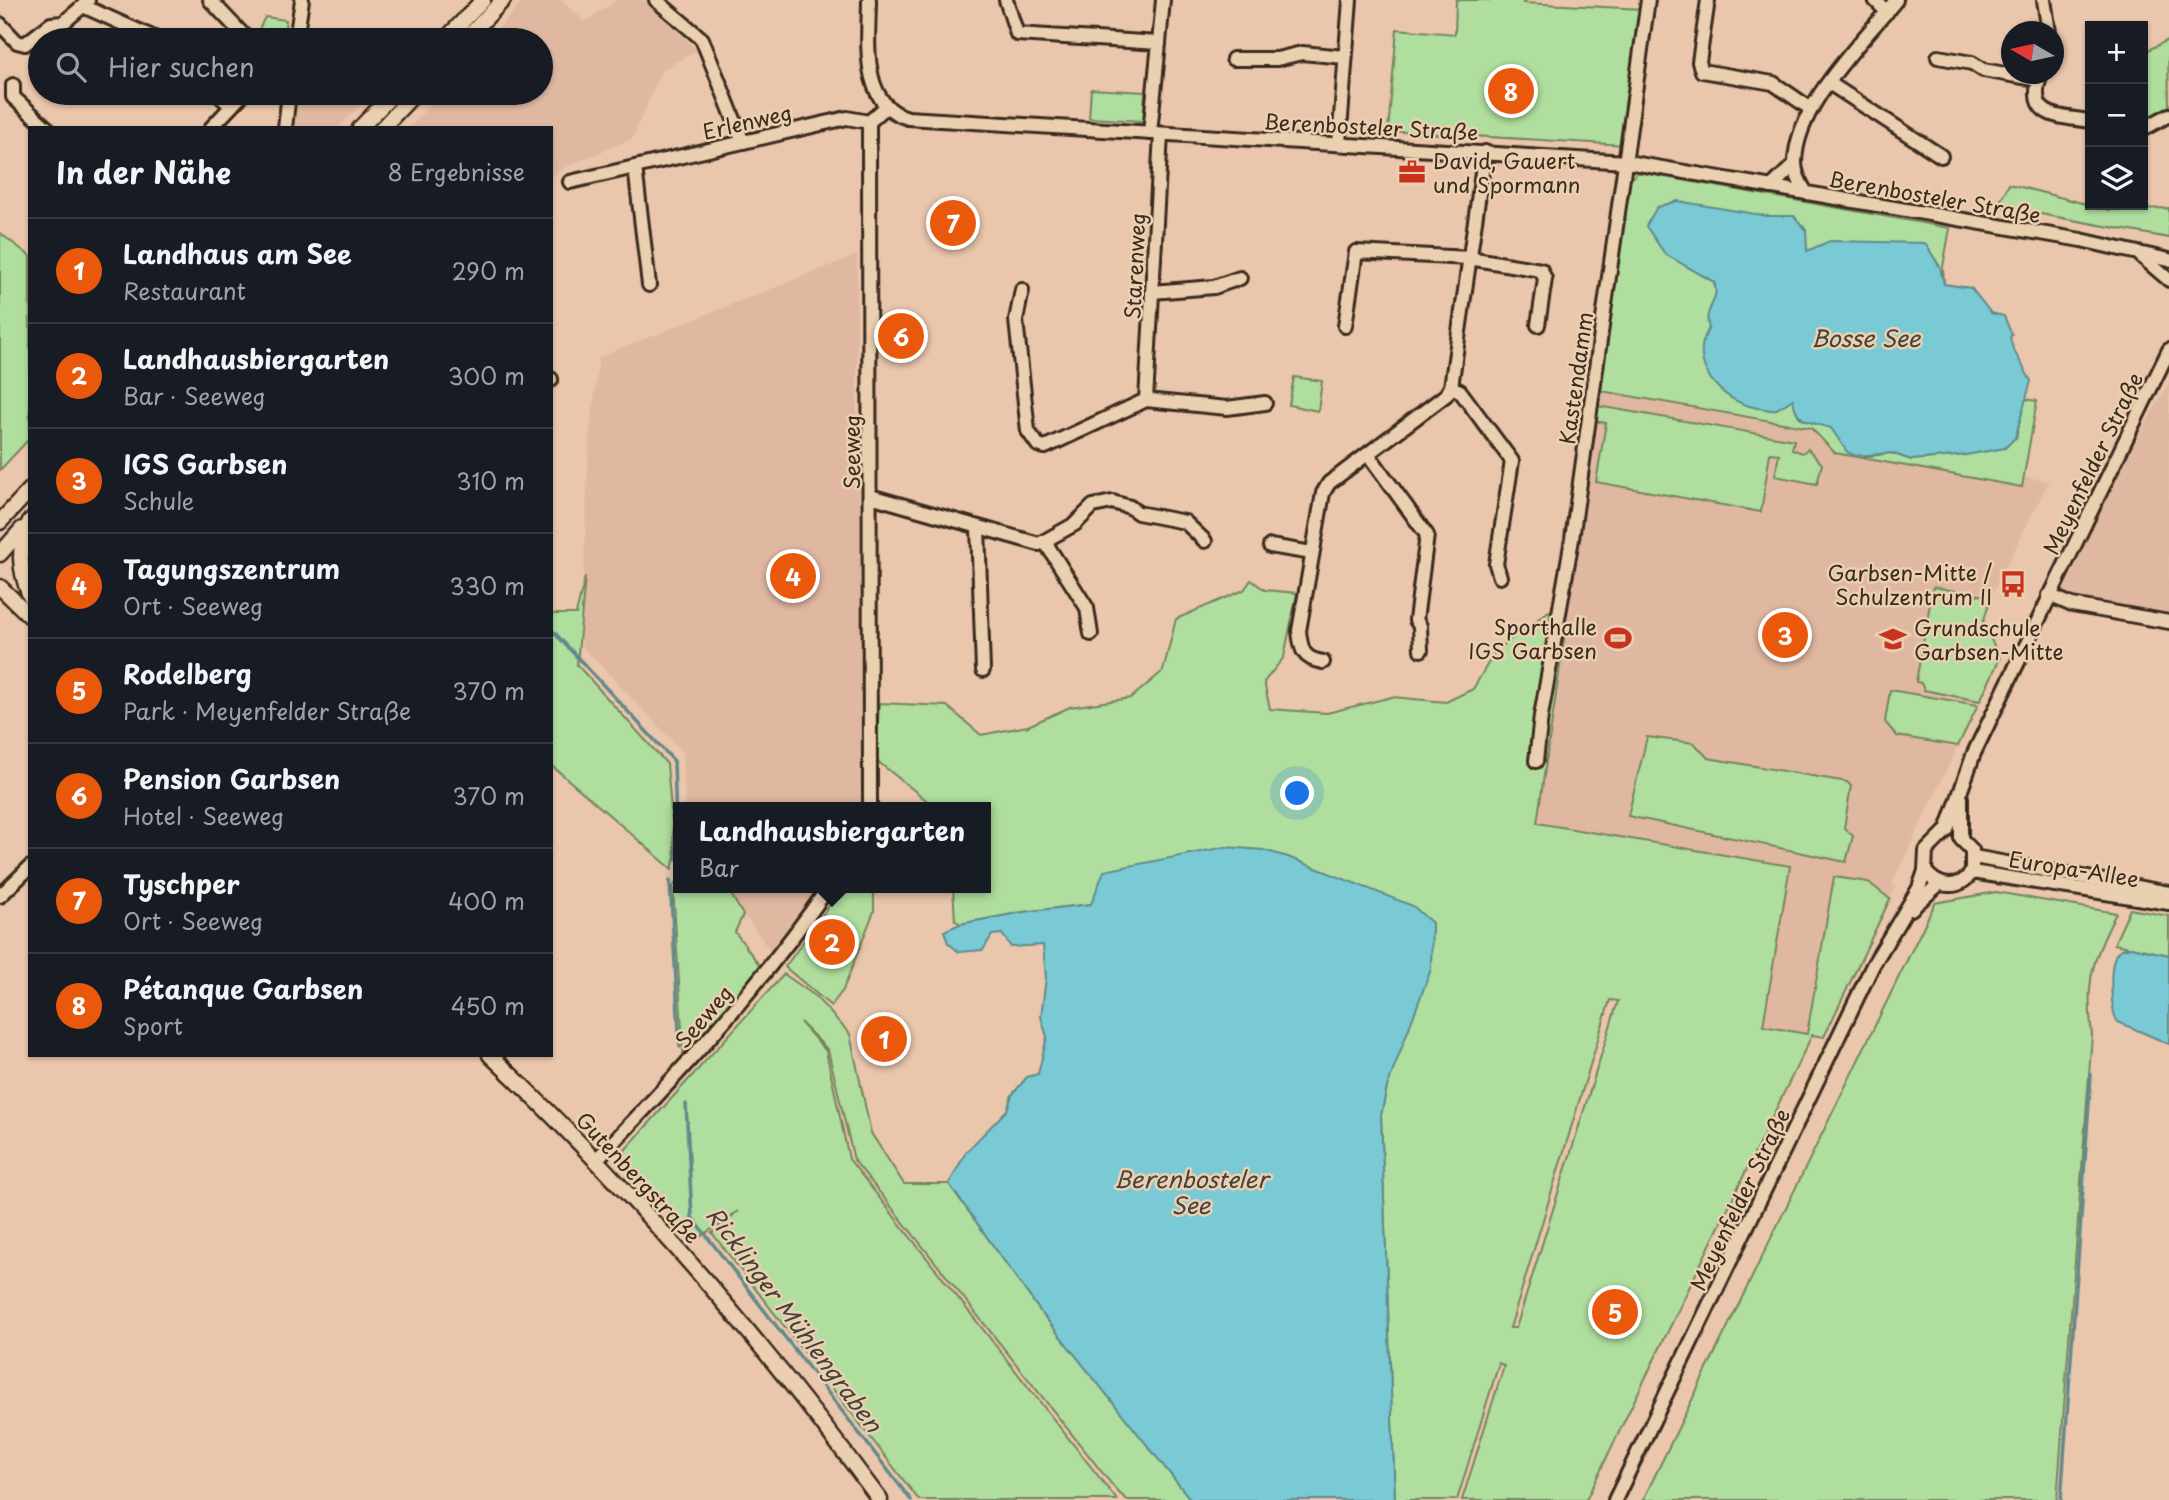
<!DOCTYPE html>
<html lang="de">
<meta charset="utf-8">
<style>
:root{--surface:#171b24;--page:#242831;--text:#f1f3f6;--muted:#9ea1a6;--line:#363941;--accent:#ea580c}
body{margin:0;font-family:"Playpen Sans",sans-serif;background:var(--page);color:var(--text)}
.controls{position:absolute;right:21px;top:21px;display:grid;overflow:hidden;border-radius:0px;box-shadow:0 2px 5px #0004}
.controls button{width:63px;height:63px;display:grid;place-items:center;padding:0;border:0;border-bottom:2px solid var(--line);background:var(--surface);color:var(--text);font:35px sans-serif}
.compass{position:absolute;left:2001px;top:21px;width:63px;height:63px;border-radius:50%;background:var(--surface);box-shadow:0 2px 5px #0004;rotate:279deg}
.you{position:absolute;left:1298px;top:794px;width:24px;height:24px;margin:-18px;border:5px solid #fff;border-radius:50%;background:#1a73e8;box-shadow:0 0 0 10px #1a73e833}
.badge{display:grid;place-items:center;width:46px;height:46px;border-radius:50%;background:var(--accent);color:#fff;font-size:23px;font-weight:700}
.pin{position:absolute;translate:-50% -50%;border:4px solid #fff;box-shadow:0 2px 7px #0006}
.popup{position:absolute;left:673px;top:802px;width:318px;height:91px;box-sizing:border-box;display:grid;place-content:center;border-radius:0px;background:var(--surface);filter:drop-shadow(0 2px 5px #0005);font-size:23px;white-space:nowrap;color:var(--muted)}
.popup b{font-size:26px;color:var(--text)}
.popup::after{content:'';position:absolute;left:50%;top:100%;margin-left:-14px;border:14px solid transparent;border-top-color:var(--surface)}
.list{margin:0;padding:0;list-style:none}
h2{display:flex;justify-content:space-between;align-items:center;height:91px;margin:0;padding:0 28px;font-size:30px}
h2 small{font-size:23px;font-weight:400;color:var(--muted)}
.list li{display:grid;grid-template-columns:46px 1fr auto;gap:21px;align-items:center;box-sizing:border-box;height:105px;padding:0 28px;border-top:2px solid var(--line)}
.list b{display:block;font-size:26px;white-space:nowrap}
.list p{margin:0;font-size:23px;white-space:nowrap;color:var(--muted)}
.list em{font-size:23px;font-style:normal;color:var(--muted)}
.icon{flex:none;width:38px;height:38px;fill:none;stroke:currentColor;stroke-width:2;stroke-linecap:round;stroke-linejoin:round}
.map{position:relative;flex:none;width:2169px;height:1500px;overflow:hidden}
.search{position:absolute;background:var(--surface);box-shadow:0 2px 5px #0004;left:28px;top:28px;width:525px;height:77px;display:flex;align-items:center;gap:18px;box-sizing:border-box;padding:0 24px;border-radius:38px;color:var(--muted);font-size:26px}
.panel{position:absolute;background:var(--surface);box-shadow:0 2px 5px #0004;left:28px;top:126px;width:525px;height:931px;border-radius:0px}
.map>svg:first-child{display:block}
.built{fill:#e0b8a1}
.green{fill:#afde9e;stroke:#75845e;stroke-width:2;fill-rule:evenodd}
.water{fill:#79cad4;stroke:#608a8b;stroke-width:2}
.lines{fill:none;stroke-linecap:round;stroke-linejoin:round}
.stream{stroke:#608a8b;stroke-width:3.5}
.minor-casing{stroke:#3b2a1e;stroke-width:18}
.major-casing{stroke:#3b2a1e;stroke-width:19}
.minor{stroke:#ead0b1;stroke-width:12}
.major{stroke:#ead0b1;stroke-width:14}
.labels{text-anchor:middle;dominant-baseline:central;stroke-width:5;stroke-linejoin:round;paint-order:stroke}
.street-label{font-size:21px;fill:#3b2a1e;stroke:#ead0b1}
.poi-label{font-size:21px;fill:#3b2a1e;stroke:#ead0b1;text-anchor:start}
.water-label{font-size:23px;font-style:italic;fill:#444239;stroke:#ead0b1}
</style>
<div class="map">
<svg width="2169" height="1500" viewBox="0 0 2169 1500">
<rect width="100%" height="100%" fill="#eac6ac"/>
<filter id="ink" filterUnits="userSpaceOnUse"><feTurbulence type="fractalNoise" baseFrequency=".0143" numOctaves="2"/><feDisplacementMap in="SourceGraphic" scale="14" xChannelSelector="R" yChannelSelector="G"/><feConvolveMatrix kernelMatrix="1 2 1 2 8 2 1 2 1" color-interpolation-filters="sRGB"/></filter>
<g filter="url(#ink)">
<!-- built -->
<g class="built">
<path d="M524 0H561L585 22 616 0H645L697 50 662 70 632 139 567 166 551 177V128H409L441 93H541V40H488Z"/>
<path d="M299 93H372L338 128H294Z"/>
<path d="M857 255V447L864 635 865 792 863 807H685L683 752 581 645 589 441 599 357Z"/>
<path d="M2169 382V616L2077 601 2059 594 2098 509Z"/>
<path d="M1601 391 1811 428 1835 453 2021 487 2024 477 2049 481 1991 597 1983 623 2000 658 1892 884 1896 886 1824 1037 1513 982Z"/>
<path d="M725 888H823L774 956Z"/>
</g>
<!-- green -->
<g class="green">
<path d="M1456 0H1523V3L1644 9 1625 145 1388 131 1397 29 1455 34Z"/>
<path d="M265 17 286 20 283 40H263L257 33Z"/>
<path d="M2168 40 2169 110 2143 124V69L2146 51Z"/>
<path d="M1091 89 1145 92 1143 121 1089 118Z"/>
<path d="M1637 172 1950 228 1943 267 1944 284 1940 267 1924 243H1890L1807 252 1794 216H1767L1665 254 1714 282 1717 291 1715 302 1794 399C1797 432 1814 416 1834 430 1845 438 1854 448 1865 457L1891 453 1911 460 1966 455 2016 438 2025 399 2037 401 2022 487 1835 453 1811 428 1601 391 1627 185Z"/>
<path d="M2009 184 2109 210 2169 208V238L1998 206Z"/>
<path d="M0 233 30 256V438L0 470Z"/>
<path d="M1294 377 1322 381 1318 411 1289 405Z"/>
<path d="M1598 406 1794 440 1792 449 1802 453 1808 449 1822 464 1817 484 1775 476 1779 454 1770 453 1761 512 1596 482 1606 423 1595 421Z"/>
<path d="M585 577 577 665 667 764 675 857 672 869 551 765V614H576Z"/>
<path d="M1251 580 1265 590 1297 593 1284 657 1264 682 1270 709 1327 713 1392 697 1446 702 1473 689 1496 650 1549 611 1566 626 1537 823 1790 866 1763 1026 1807 1034 1834 877 1868 882 1890 899 1824 1037 1812 1035 1586 1500H1462L1504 1366 1499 1363 1457 1500H1395L1381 1115 1387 1087 1091 904 1023 912 960 924 955 920 953 888H986V807H935L876 760 879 703 947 706 981 735 1028 726 1070 707 1131 698 1163 671 1176 619 1244 590ZM1610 1000 1618 1001 1516 1328H1510Z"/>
<path d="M1933 587 1991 597 1983 623 2000 658 1980 701 1924 690 1921 683 1916 682Z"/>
<path d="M1890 690 1978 705 1958 746 1897 736 1885 722Z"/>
<path d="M1647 737 1694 743 1708 758 1847 782 1851 786 1844 828 1853 836 1846 862 1628 816Z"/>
<path d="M678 880V888L728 889 743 915 735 932 763 970 684 1062 673 887Z"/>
<path d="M842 888H874V911L843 990 831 1006 785 967Z"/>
<path d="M1996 892 2116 913C2092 962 2085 980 2092 1035L2057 1500H1643L1935 903Z"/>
<path d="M2130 909 2169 916V955L2114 944Z"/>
<path d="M784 974 815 996 850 1034 871 1133 904 1184H949L1040 1311 1191 1500H1127L1117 1491 854 1160 828 1050 800 1022 826 1051 849 1159 1117 1500H919L712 1233 738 1211 696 1240 624 1165 625 1150Z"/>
</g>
<!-- water -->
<g class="water">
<path d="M1677 201 1767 216H1794L1806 230 1807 251 1830 241 1925 243 1940 267 1944 284 1971 288 1991 313 2004 316 2012 335 2010 337 2013 349 2031 381 2015 438 2005 448 1966 455 1912 460 1891 453 1856 456 1847 452 1831 428C1810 422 1796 423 1793 399 1788 402 1780 408 1774 410 1769 411 1762 408 1757 408 1722 402 1686 365 1709 328 1702 309 1721 301 1714 282L1665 254 1646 226 1657 207Z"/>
<path d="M1225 847 1263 850 1288 857 1413 906 1432 923 1431 969 1387 1087 1381 1115 1395 1500H1191L1040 1311 949 1184 966 1152 1007 1110 1012 1095 1027 1077 1038 1074 1047 1037 1041 1017 1046 978 1043 945 1011 947 1002 934 992 935 983 950 959 952 948 943 944 931 960 924 1023 912 1091 904 1104 871Z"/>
<path d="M2131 947 2169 955V1044L2118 1022C2110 1012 2109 966 2116 954 2119 948 2126 948 2131 947Z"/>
</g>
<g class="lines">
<!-- stream -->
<g class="stream">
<path d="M551 629 674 761 677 859"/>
<path d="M670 881 680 1047"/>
<path d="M686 1104 692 1217 911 1500"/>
<path d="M2061 1500 2091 1075"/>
</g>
<defs>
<g id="minor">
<path d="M210 0 248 40"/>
<path d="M656 0 702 39 743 142"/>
<path d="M869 0C869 38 859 105 908 118L1627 162 2081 240 2169 260"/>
<path d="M1006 0 1017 34 1159 43 1150 133"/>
<path d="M1708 0 1699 62 1702 71 1773 83 1811 109"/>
<path d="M1875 0 1887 12"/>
<path d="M2044 0 2049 32"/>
<path d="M88 1 83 6 159 40"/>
<path d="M0 24 17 42 25 44 51 24 63 23 83 6"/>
<path d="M296 40 302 0"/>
<path d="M1159 43 1163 0"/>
<path d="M1938 57 1972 63 1983 70 2039 80"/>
<path d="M1233 59H1277L1302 53 1345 57"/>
<path d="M2041 74C2025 118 2058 116 2090 121"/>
<path d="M1829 83 1941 156"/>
<path d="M13 85V97L47 128"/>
<path d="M217 93 231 106"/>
<path d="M211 128 244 93"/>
<path d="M285 128 289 93"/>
<path d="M2143 129 2169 115"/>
<path d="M1339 143 1350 0"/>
<path d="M635 167 649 285"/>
<path d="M570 182 847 118 869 122"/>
<path d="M1771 187 1795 164"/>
<path d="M1806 193C1801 184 1795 174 1795 163 1796 104 1861 44 1896 0"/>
<path d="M2141 256 2169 280"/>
<path d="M1022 290 1016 320 1028 431 1038 445 1045 447 1146 400 1227 408 1265 403"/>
<path d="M1152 292 1214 287 1240 278"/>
<path d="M1345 326 1356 252 1469 258 1541 270 1545 279 1538 325"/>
<path d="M551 379V380"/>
<path d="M1451 387 1460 391 1512 461 1496 564 1500 577"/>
<path d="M1146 400 1161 134"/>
<path d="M1368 454 1427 535 1416 620 1420 626 1421 650"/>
<path d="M870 496 1039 544 1075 524 1093 506 1112 502 1130 507 1138 513 1185 522 1205 541"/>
<path d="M978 527 983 670"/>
<path d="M1045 542 1087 608 1091 634"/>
<path d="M1270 546 1312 553"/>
<path d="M2049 595 2072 605 2169 622"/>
<path d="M1323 662C1303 659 1301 650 1299 631L1323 493 1329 483 1446 395 1451 387 1485 152"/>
<path d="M1536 761 1541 716 1572 539 1648 0"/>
<path d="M870 807 869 122 887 106"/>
<path d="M1974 857 2169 893"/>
<path d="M1925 871C1938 888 1959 891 1972 872V850L1961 839V798"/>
<path d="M1972 872 2169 903"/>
<path d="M0 896 30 867"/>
<path d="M1911 909 1939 884"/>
<path d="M596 1160C679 1074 760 986 828 888"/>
<path d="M1615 1500 1873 965 1919 888 1925 871 1926 851 1947 830 1974 753 2169 350"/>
</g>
<g id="major">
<path d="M445 40 483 0"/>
<path d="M465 40 503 0"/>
<path d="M360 128 394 93"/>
<path d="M382 128 415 93"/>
<path d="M30 521C17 547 19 569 30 596"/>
<path d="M0 522 30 490"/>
<path d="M0 554 22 529"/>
<path d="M0 587 30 616"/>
<path d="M490 1055C634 1191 763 1341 880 1500"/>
</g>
</defs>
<!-- minor casing -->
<use href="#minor" class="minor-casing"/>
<!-- major casing -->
<use href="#major" class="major-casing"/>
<!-- minor -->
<use href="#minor" class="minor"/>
<!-- major -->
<use href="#major" class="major"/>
</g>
</g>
<!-- icons -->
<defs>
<symbol id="office-bare" viewBox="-9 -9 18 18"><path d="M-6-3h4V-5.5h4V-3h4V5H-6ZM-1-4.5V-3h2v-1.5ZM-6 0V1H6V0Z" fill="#c8321e" stroke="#ead0b1" stroke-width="2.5" paint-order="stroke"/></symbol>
<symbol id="bus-bare" viewBox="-9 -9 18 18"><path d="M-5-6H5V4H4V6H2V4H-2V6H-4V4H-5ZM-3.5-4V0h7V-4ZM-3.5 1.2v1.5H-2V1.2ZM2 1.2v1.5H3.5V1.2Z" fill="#c8321e" stroke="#ead0b1" stroke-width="2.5" paint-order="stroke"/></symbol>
<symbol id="stadium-bare" viewBox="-9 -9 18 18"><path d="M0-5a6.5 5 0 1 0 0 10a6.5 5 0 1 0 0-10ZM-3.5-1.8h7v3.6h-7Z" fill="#c8321e" stroke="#ead0b1" stroke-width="2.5" paint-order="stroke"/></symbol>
<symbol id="school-bare" viewBox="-9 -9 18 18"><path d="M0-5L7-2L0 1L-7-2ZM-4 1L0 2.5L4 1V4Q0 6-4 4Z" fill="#c8321e" stroke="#ead0b1" stroke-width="2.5" paint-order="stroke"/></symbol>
</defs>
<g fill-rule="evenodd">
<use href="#office-bare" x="1393" y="153" width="38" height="38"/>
<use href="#bus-bare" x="1994" y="565" width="38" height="38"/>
<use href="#stadium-bare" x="1599" y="619" width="38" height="38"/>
<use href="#school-bare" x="1874" y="620" width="38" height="38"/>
</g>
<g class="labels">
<!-- street labels -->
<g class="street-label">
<text transform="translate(747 121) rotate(-13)">Erlenweg</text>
<text transform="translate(1371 126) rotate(3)">Berenbosteler Straße</text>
<text transform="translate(1935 196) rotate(10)">Berenbosteler Straße</text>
<text transform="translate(1134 266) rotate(-87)">Starenweg</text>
<text transform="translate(1575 378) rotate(-82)">Kastendamm</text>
<text transform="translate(851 452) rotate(-90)">Seeweg</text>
<text transform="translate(2092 463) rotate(-64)">Meyenfelder Straße</text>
<text transform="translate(2074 868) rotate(9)">Europa-Allee</text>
<text transform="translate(703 1016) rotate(-49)">Seeweg</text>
<text transform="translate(639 1177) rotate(47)">Gutenbergstraße</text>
<text transform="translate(1739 1199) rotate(-64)">Meyenfelder Straße</text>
</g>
<!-- poi labels -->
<g class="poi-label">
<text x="1433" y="160">David, Gauert<tspan x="1433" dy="24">und Spormann</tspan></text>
<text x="1992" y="572" text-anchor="end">Garbsen-Mitte /<tspan x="1992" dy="24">Schulzentrum II</tspan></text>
<text x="1597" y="626" text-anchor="end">Sporthalle<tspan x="1597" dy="24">IGS Garbsen</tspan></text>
<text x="1914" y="627">Grundschule<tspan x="1914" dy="24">Garbsen-Mitte</tspan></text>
</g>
<!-- water labels -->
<g class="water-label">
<text x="1866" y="337">Bosse See</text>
<text x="1191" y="1178">Berenbosteler<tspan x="1191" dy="26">See</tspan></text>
<text transform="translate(795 1319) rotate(53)">Ricklinger Mühlengraben</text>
</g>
</g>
</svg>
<div class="controls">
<button>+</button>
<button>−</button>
<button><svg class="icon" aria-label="layers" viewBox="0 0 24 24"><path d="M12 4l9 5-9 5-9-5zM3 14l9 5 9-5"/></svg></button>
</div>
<svg class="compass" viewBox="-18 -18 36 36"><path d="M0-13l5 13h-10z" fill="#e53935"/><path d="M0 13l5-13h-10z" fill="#9ea1a6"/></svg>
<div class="you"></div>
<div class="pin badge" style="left:884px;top:1039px">1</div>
<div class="pin badge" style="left:832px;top:942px">2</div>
<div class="popup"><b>Landhausbiergarten</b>Bar</div>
<div class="pin badge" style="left:1785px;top:635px">3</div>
<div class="pin badge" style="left:793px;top:576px">4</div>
<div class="pin badge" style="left:1615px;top:1312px">5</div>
<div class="pin badge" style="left:901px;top:336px">6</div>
<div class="pin badge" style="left:953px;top:223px">7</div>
<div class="pin badge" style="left:1511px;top:91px">8</div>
<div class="search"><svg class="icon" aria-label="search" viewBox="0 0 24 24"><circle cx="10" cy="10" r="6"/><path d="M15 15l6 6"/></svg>Hier suchen</div>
<section class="panel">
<h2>In der Nähe<small>8 Ergebnisse</small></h2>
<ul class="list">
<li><span class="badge">1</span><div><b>Landhaus am See</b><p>Restaurant</p></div><em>290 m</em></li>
<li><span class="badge">2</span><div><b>Landhausbiergarten</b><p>Bar · Seeweg</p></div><em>300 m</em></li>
<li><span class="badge">3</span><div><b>IGS Garbsen</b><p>Schule</p></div><em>310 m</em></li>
<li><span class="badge">4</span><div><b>Tagungszentrum</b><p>Ort · Seeweg</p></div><em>330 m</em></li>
<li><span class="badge">5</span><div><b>Rodelberg</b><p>Park · Meyenfelder Straße</p></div><em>370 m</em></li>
<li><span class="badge">6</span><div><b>Pension Garbsen</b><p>Hotel · Seeweg</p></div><em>370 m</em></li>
<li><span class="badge">7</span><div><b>Tyschper</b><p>Ort · Seeweg</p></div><em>400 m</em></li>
<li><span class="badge">8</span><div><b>Pétanque Garbsen</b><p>Sport</p></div><em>450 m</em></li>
</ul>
</section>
</div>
